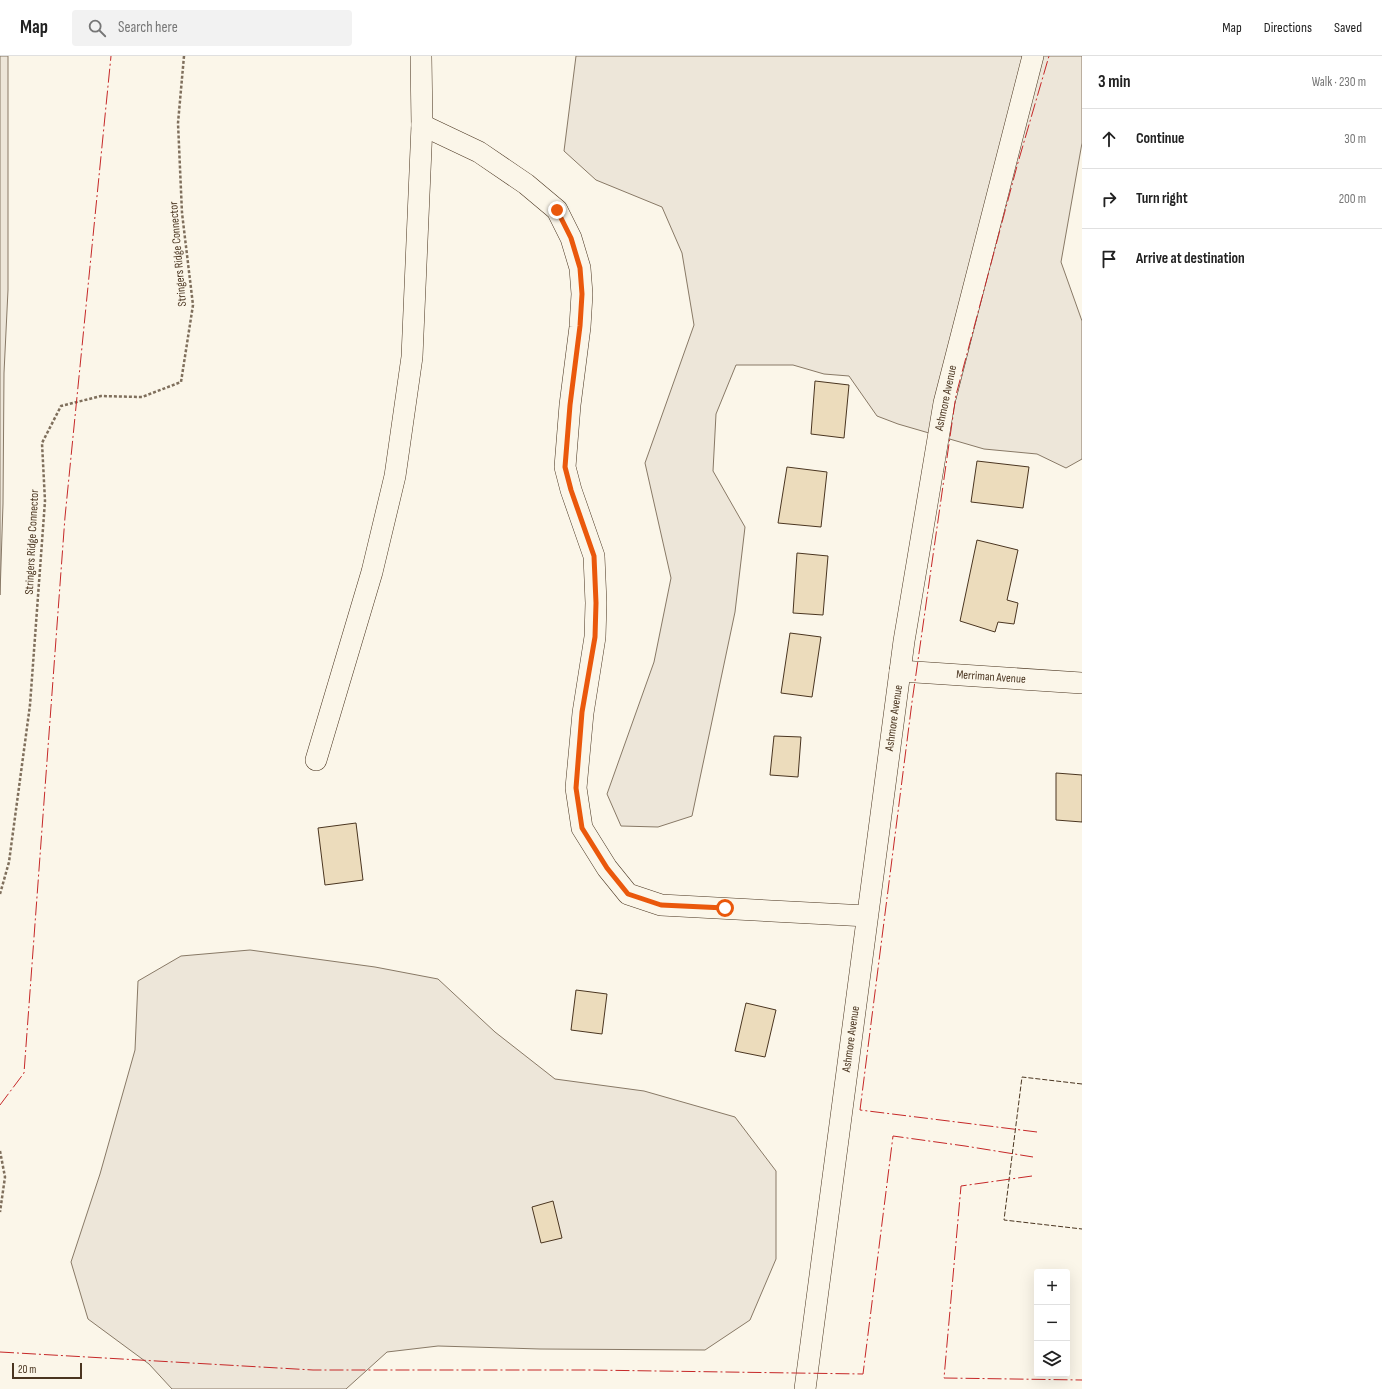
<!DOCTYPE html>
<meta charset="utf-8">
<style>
:root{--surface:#fff;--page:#f2f2f2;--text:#222;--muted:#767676;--line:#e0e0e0}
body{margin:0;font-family:"Sofia Sans Condensed",sans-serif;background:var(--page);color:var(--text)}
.controls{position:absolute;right:12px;bottom:12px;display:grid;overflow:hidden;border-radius:4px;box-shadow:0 4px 16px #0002}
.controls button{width:36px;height:36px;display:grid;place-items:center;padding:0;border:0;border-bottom:1px solid var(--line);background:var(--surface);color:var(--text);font:20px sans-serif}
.scale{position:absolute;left:12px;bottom:10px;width:70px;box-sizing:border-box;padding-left:4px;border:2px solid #4a3520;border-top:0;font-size:11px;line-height:14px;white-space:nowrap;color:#4a3520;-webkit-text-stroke:3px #fbf6e9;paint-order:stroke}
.stop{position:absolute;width:12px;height:12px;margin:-9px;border:3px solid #ea580c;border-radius:50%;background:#fff}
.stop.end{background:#ea580c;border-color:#fff;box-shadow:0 1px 4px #0008}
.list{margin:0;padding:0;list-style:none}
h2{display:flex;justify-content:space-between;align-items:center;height:52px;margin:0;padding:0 16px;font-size:17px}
h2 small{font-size:13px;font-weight:400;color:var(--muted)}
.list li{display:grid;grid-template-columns:26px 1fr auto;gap:12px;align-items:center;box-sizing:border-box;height:60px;padding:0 16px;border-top:1px solid var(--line)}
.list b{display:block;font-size:15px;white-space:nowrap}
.list em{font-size:13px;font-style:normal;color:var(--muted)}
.icon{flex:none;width:22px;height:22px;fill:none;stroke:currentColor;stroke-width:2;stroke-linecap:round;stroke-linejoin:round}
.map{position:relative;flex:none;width:1082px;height:1333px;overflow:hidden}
header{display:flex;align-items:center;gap:24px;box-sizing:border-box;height:56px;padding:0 20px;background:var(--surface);border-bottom:1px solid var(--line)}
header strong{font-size:19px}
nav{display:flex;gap:22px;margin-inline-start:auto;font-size:14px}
.search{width:280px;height:36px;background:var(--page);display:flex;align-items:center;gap:10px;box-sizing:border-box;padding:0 14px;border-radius:4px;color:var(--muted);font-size:15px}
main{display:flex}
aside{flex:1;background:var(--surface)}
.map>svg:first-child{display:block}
.green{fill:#ede6d9;stroke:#887966}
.building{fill:#ecdcbc;stroke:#4a3520}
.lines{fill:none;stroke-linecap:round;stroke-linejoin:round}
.minor-casing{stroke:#4a3520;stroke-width:22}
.path{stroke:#7f6f5c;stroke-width:2.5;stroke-dasharray:3 2;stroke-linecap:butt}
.minor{stroke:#fbf6e9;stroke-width:21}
.fence{stroke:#4a3520;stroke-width:1;stroke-dasharray:5 2;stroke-linecap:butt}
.power{stroke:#c62828;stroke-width:1;stroke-dasharray:14 3 2 3;stroke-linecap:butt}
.route{stroke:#ea580c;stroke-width:5}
.labels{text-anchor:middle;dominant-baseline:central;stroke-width:3;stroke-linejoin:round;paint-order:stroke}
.street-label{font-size:12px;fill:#4a3520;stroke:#fbf6e9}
</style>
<header>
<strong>Map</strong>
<div class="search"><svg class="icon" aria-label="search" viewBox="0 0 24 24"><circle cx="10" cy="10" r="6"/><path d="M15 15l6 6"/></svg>Search here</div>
<nav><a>Map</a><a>Directions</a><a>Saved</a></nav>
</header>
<main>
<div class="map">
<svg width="1082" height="1333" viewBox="0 0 1082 1333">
<rect width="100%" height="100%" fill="#fbf6e9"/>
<!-- green -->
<g class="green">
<path d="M0 0H8V234L4 317 3 448 0 539Z"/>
<path d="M576 0H1082V87L1061 206 1082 265V403L1066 412 1037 398 984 393 898 368 877 360 849 320 824 318 793 309H736L716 358 713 415 745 471 735 556 692 760 658 771 621 770 607 738 654 606 671 522 645 407 694 269 682 197 662 151 596 124 564 95Z"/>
<path d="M250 894 375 911 438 923 495 976 555 1023 644 1035 735 1061 776 1115V1203L750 1264 705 1294 540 1293 438 1290 387 1296 346 1333H172L149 1308 88 1263 71 1206 100 1118 135 994 138 925 181 900Z"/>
</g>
<!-- building -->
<g class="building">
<path d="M815 325 849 329 844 382 811 378Z"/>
<path d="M977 405 1029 411 1023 452 971 446Z"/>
<path d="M787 411 827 416 821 471 778 467Z"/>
<path d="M977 484 1018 494 1007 544 1018 547 1014 568 998 566 995 576 960 565Z"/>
<path d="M797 497 828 500 823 559 793 557Z"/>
<path d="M790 577 821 581 812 641 781 637Z"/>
<path d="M774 680 801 681 798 721 770 719Z"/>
<path d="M1056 717 1082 719V766L1056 764Z"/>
<path d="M356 767 363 824 325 829 318 772Z"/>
<path d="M576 934 607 938 602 978 571 974Z"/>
<path d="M746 947 776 954 765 1001 735 995Z"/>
<path d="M553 1145 562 1182 541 1187 532 1151Z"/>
</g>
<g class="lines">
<defs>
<g id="minor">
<path d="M422 69 479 96 526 128 557 154 571 182 580 212 582 238 580 271 570 349 565 411 571 434 594 500 596 547 595 581 583 657 576 732 582 772 607 812 628 838 661 849 867 860"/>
<path d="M900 615 1082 627"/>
<path d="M316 704 372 516 395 420 412 301 422 69 421 0"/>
<path d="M805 1333 904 585 944 347 1033 0"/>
</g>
</defs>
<!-- minor casing -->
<use href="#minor" class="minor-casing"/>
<!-- path -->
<g class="path">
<path d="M0 838 9 806 30 649 45 445 42 387 61 350 101 340 142 341 181 326 193 249 182 157 178 67 184 0"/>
<path d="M0 1095 5 1121 0 1156"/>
</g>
<!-- minor -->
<use href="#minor" class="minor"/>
<!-- fence -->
<path class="fence" d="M1082 1028 1022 1021 1004 1164 1082 1173"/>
<!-- power -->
<g class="power">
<path d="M0 1049 24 1017 65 461 111 0"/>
<path d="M1037 1076 860 1054 912 646 956 339 1017 110 1049 0"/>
<path d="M1032 1120 961 1130 944 1322 1082 1324"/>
<path d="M0 1296 313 1314H589L863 1318 893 1080 965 1090 1033 1101"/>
</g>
</g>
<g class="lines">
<!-- route -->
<path class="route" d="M557 154 571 182 580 212 582 238 580 270 570 349 565 411 571 434 594 500 596 547 595 581 582 656 576 732 582 772 607 812 628 838 661 849 725 852"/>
</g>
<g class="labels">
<!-- street labels -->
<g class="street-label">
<text transform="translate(178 198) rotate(-95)">Stringers Ridge Connector</text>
<text transform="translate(946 342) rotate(-78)">Ashmore Avenue</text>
<text transform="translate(32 486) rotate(-87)">Stringers Ridge Connector</text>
<text transform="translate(991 621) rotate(4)">Merriman Avenue</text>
<text transform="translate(894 662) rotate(-82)">Ashmore Avenue</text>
<text transform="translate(851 983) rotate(-82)">Ashmore Avenue</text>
</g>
</g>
</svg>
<div class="controls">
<button>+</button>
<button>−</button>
<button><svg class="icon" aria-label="layers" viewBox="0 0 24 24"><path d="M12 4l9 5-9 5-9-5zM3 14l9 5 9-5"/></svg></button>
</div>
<div class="scale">20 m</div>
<div class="stop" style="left:725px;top:852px"></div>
<div class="stop end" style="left:557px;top:154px"></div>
</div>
<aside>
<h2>3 min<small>Walk · 230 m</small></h2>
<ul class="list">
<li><svg class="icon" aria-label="ahead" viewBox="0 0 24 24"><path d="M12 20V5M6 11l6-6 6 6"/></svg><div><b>Continue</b></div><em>30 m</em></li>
<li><svg class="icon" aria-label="right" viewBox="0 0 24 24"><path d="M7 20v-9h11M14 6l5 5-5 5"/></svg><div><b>Turn right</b></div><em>200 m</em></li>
<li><svg class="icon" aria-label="arrive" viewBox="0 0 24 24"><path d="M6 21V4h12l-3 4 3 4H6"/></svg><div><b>Arrive at destination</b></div></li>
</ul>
</aside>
</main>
